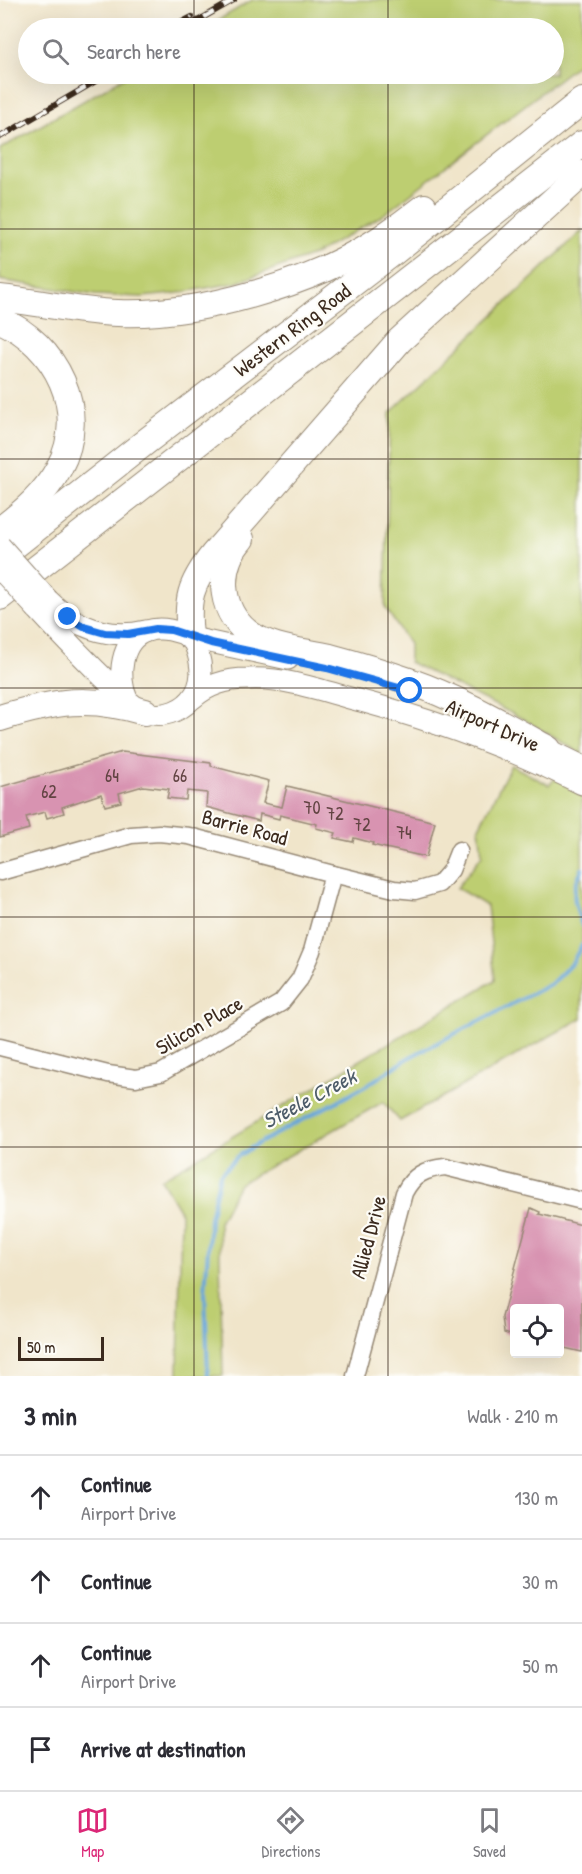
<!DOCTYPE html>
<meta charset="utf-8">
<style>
:root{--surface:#fff;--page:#f2f2f3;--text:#2b2b33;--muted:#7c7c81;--line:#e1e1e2;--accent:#db2777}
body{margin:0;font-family:"Patrick Hand",sans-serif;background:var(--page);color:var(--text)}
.controls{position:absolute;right:18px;bottom:18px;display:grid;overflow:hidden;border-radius:6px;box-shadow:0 6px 24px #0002}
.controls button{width:54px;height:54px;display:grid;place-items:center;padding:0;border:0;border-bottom:2px solid var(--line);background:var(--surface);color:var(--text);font:30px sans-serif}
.scale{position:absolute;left:18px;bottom:15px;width:86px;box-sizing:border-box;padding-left:6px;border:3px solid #3b2a1e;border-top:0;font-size:16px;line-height:21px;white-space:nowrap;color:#3b2a1e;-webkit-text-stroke:4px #fdfcf7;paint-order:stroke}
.stop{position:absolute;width:18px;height:18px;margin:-14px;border:4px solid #1a73e8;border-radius:50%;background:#fff}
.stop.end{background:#1a73e8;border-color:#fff;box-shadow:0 2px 6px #0008}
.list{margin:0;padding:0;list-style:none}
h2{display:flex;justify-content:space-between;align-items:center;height:78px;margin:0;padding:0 24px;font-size:26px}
h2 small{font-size:20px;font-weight:400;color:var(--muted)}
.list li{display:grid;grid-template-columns:39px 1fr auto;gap:18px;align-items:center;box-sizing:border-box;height:84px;padding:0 24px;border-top:2px solid var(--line)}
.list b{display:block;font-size:22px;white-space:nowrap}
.list p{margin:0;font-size:20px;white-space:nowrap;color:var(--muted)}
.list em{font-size:20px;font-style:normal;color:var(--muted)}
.icon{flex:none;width:33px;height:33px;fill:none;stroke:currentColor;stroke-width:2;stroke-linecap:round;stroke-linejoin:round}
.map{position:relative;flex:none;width:582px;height:1376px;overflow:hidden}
.search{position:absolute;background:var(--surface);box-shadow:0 6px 24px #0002;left:18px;right:18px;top:18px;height:66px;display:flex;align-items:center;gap:15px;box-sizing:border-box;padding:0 21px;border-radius:33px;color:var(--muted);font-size:22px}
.sheet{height:414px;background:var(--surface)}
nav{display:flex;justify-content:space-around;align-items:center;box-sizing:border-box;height:84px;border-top:2px solid var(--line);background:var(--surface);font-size:16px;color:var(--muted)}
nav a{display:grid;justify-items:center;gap:3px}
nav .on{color:var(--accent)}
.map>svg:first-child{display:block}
.green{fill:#bdce71;stroke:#7c7c48;stroke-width:1.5}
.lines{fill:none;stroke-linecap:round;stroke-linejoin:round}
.stream{stroke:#67a6da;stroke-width:4}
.building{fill:#d893b1}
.minor-casing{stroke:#968874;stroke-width:19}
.major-casing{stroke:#968874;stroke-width:23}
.highway-casing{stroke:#968874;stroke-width:28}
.minor{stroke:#fff;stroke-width:16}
.major{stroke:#fff;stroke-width:21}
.highway{stroke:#fff;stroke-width:26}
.rail-casing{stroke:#3b2a1e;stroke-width:6}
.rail{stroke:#fdfcf7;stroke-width:4;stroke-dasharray:11;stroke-linecap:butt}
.major-bridge-casing{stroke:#968874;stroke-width:23;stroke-linecap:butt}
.major-bridge{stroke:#fff;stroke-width:21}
.route{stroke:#1a73e8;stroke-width:8}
.grid{fill:none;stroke:#3b2a1e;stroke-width:1.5;stroke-opacity:0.55}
.labels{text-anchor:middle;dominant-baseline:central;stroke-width:4.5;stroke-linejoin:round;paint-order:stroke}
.number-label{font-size:18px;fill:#624443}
.street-label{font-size:21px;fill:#3b2a1e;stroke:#fdfcf7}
.water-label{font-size:22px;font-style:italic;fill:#4d5c69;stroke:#fdfcf7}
</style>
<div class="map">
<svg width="582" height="1376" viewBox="0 0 582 1376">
<rect width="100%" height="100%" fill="#fdfcf7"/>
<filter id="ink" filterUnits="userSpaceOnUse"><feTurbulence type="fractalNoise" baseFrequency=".0167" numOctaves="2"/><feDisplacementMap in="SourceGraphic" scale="12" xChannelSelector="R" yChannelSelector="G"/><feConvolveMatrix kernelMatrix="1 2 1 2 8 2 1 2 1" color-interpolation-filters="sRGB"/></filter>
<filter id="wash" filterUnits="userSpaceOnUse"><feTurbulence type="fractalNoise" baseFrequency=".008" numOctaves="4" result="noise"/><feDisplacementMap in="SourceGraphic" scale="24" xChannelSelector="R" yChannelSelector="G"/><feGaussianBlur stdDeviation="1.35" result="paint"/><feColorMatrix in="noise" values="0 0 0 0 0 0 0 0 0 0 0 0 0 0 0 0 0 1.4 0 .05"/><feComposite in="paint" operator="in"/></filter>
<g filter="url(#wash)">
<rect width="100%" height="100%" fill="#f0e5ca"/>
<!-- green -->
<g class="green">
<path d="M252 0H582V61L383 215 316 254 235 283 172 294 142 297 95 295 0 280V149L130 74H554V28H205Z"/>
<path d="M582 231V1018L400 1121 383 1102 239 1184 219 1222 223 1376H178L181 1213 161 1179 495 980 487 906 457 888 482 855 479 827 511 765 549 785 580 753 523 719 409 662V644L385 607 390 413Z"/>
</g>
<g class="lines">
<!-- stream -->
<g class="stream">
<path d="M582 869C570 893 574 902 582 926"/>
<path d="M208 1376 205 1292 210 1218 220 1174 238 1156 259 1143 364 1087 410 1057 551 984 572 963 582 945"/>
</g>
</g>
<g id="blocks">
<!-- building -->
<g class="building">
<path d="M122 752 211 763V766L269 781 263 803 282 807 287 786 435 822 426 857 372 845 373 843 354 838 353 842 334 838 336 833 316 828 317 824 280 815 279 819 260 814 259 821 206 807 207 793 187 791 186 800 167 798 169 789 143 786 119 793 121 802 105 806 101 794 62 807 64 813 47 818 45 812 26 817 29 829 0 837V787Z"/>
<path d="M531 1208 540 1212 539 1214 582 1225V1352L560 1347V1308H514V1336L504 1333 502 1317Z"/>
</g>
</g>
</g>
<g filter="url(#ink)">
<use href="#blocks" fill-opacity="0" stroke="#968874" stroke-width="1.5"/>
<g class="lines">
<defs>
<g id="minor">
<path d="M0 872 131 835 159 833 189 836 333 874 394 889 415 891 439 884 451 870 459 850"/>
<path d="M0 1047 108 1074 136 1078 161 1073 281 1003 300 979 312 951 333 874"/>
<path d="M355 1376 404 1193C413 1175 425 1169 445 1167L582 1201"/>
</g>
<g id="major">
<path d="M48 600C75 627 108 640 146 631"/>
<path d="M37 609C61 635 85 660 111 685 121 694 133 708 147 713 165 718 185 710 195 694 206 676 200 655 192 638 179 631 161 626 147 631 120 639 117 678 127 699"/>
<path d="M192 638 288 659"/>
<path d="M193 698C208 685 227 679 248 679 280 677 315 688 346 697 428 718 507 746 582 784"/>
<path d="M535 743 582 766"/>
</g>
<g id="highway">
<path d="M0 298C39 302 78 312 118 313 199 316 312 284 380 239 395 229 410 218 424 207"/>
<path d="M0 320C56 344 90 411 59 468 45 494 24 512 0 530"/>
<path d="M241 539C217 566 218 608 247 632 269 649 304 651 330 657 356 664 383 672 409 681 458 698 503 724 548 749"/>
<path d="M0 557 148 440 390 255 582 101"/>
<path d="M0 597 582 144"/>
<path d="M190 636C186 600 190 584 213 555L399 341 582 174"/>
<path d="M0 718C55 701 89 695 145 712"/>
</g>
</defs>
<!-- minor casing -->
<use href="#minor" class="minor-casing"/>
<!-- major casing -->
<use href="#major" class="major-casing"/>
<!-- highway casing -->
<use href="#highway" class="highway-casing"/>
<!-- minor -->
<use href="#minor" class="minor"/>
<!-- major -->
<use href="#major" class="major"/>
<!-- highway -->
<use href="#highway" class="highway"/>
<defs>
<g id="rail">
<path d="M171 28 192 17"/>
<path d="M185 28 234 0"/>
<path d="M0 137 108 74"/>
</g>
</defs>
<!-- rail casing -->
<use href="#rail" class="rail-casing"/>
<!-- rail -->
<use href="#rail" class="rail"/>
<defs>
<g id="major-bridge">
<path d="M0 546 48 600"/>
<path d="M0 569 37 609"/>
</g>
</defs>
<!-- major-bridge casing -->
<use href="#major-bridge" class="major-bridge-casing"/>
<!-- major-bridge -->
<use href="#major-bridge" class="major-bridge"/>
</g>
</g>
<g class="lines" filter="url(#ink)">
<!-- route -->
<path class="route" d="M68 617 84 627 105 633 128 634 156 629 171 630 211 643 327 668 410 691"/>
</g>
<!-- grid -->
<path class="grid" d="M194 0V28M388 0V28M194 74V1376M388 74V1376M0 229H582M0 459H582M0 688H582M0 917H582M0 1147H582"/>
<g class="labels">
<!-- number labels -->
<g class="number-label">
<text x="112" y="775">64</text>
<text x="180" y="775">66</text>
<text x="49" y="791">62</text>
<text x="312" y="807">70</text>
<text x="335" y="813">72</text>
<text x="362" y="824">72</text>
<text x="404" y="832">74</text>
</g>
<!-- street labels -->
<g class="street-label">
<text transform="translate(292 330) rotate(-37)">Western Ring Road</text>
<text transform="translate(493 725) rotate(24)">Airport Drive</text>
<text transform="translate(245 827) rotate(15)">Barrie Road</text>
<text transform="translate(199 1025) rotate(-30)">Silicon Place</text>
<text transform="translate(368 1237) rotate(-75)">Allied Drive</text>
</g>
<!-- water labels -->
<g class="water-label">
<text transform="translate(309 1098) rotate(-28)">Steele Creek</text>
</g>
</g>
</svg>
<div class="controls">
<button><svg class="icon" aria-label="locate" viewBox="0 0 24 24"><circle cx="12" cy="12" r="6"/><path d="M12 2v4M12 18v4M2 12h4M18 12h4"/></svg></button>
</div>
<div class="scale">50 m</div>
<div class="stop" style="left:410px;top:691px"></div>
<div class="stop end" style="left:68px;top:617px"></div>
<div class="search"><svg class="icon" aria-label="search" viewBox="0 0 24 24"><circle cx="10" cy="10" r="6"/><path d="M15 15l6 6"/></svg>Search here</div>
</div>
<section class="sheet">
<h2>3 min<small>Walk · 210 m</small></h2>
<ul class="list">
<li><svg class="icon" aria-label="ahead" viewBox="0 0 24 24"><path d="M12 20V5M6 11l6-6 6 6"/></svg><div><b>Continue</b><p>Airport Drive</p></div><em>130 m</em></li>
<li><svg class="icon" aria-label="ahead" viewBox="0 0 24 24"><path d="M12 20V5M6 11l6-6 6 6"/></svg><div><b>Continue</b></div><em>30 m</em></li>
<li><svg class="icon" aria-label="ahead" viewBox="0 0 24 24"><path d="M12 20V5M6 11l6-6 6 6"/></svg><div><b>Continue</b><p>Airport Drive</p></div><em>50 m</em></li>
<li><svg class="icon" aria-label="arrive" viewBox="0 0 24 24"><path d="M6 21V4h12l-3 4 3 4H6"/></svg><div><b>Arrive at destination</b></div></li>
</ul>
</section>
<nav>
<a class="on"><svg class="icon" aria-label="map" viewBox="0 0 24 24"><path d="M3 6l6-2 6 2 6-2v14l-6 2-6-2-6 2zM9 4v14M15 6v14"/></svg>Map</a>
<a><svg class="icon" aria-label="directions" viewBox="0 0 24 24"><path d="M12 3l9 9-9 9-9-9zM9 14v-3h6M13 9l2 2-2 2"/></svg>Directions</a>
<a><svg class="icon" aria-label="saved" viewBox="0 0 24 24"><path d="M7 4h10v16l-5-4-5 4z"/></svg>Saved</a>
</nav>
